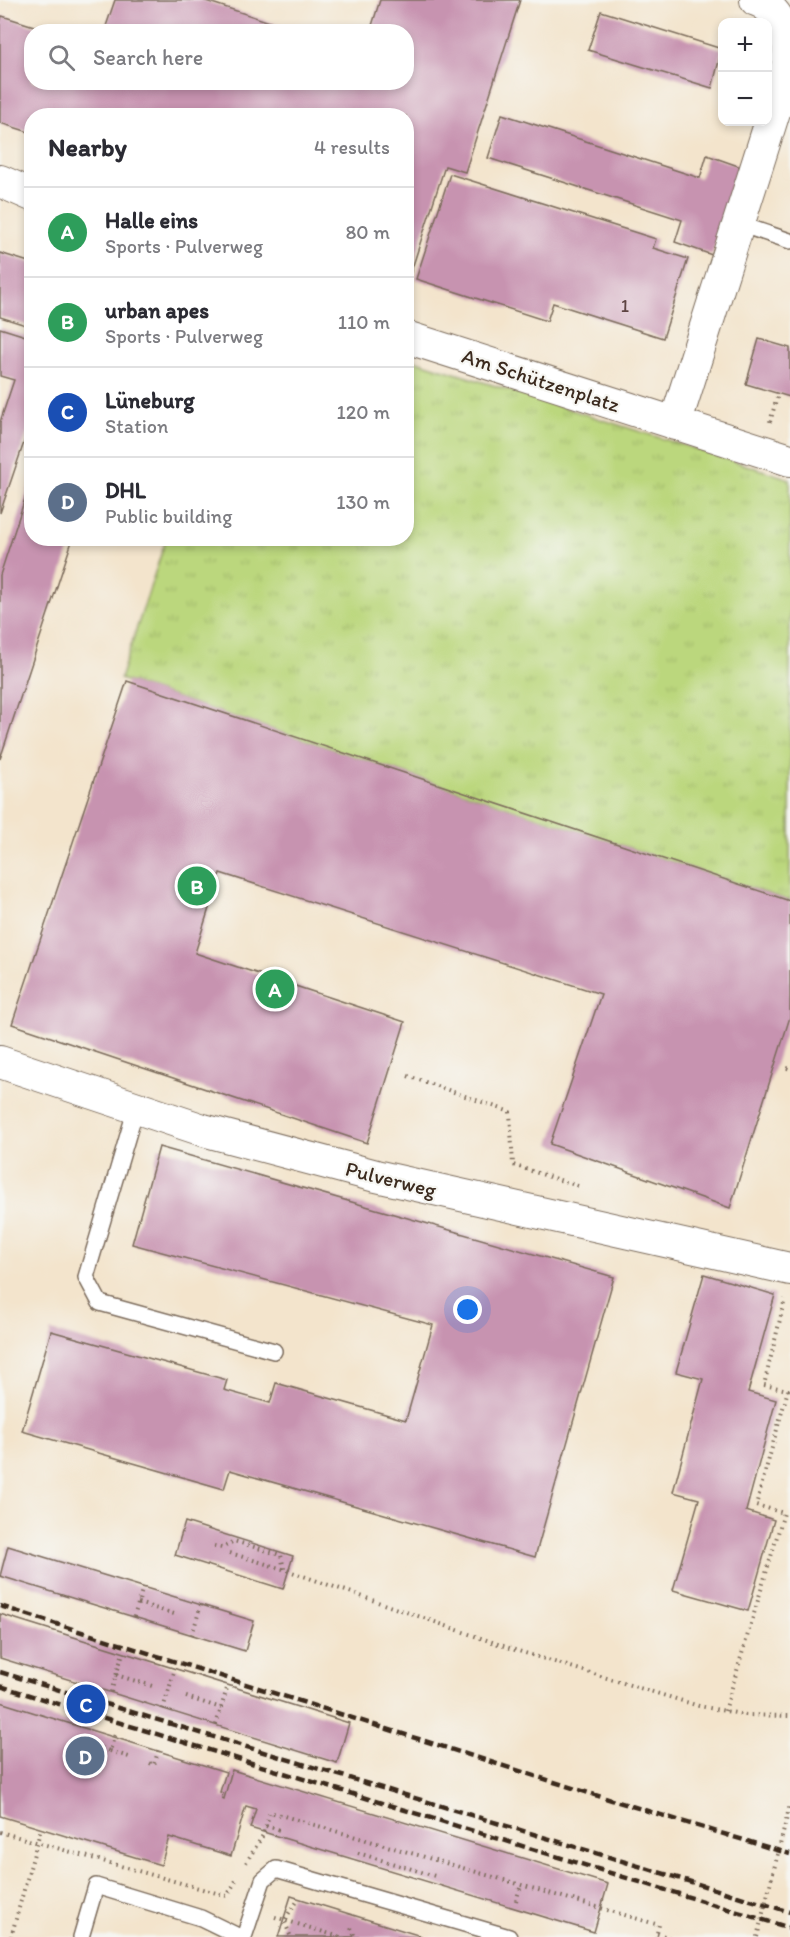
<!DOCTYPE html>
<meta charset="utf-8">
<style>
:root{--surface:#fff;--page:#f2f2f3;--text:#2b2b33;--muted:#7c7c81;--line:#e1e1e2;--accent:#b45309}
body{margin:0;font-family:Itim,sans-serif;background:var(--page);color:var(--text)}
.controls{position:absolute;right:18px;top:18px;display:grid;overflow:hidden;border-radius:12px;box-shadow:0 3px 9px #0003}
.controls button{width:54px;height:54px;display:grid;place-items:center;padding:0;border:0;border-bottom:2px solid var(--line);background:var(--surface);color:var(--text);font:30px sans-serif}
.you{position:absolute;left:468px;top:1310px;width:21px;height:21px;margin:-15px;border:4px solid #fff;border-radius:50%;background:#1a73e8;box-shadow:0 0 0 9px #1a73e833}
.badge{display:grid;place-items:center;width:39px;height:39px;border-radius:50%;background:var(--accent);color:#fff;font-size:20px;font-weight:700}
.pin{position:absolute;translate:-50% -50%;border:3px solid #fff;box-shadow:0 2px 6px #0006}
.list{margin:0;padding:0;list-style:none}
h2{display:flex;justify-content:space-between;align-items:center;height:78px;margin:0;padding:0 24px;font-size:26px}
h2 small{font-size:20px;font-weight:400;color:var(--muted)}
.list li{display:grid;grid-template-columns:39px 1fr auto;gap:18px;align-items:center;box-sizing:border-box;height:90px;padding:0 24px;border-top:2px solid var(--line)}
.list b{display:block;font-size:22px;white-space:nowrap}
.list p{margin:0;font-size:20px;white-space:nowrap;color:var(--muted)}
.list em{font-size:20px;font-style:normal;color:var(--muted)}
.icon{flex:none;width:33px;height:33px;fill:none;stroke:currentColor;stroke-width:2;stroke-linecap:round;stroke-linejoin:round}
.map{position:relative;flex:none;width:790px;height:1937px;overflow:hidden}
.search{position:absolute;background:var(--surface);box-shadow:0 3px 9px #0003;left:24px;top:24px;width:390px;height:66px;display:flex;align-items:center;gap:15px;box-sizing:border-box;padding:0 21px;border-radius:24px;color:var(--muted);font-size:22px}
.panel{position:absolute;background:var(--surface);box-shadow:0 3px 9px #0003;left:24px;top:108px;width:390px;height:438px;border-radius:24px}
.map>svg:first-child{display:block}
.grass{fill:url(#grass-tufts);stroke:#7b804e;stroke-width:1.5}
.building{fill:#c793b0}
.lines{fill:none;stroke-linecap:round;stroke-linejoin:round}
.service-casing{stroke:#7b6b5b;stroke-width:18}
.minor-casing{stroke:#7b6b5b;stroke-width:34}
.path{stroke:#7b6b5b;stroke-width:4;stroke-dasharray:1.5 4.5;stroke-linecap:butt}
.service{stroke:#fff;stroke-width:15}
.minor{stroke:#fff;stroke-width:32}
.rail{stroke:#3b2a1e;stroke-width:4.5;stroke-dasharray:9 4.5;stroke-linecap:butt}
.labels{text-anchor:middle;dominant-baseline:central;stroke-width:4.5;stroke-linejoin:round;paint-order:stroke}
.number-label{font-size:18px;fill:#5e4442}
.street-label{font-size:21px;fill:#3b2a1e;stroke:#f6f6f2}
</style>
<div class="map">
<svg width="790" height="1937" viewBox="0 0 790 1937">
<defs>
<pattern id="grass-tufts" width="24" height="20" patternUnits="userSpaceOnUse" patternTransform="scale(1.5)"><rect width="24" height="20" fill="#bbd77d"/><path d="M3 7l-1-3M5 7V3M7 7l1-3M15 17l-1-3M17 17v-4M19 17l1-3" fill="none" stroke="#a2b96c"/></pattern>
</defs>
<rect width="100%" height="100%" fill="#f6f6f2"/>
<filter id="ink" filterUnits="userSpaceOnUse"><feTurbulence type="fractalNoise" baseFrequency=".0167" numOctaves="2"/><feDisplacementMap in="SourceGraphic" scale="12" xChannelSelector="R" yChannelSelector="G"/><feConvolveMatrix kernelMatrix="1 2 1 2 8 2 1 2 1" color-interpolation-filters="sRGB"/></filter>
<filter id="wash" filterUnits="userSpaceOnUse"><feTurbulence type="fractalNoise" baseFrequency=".008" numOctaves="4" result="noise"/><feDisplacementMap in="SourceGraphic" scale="24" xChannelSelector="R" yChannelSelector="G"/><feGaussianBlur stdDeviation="1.35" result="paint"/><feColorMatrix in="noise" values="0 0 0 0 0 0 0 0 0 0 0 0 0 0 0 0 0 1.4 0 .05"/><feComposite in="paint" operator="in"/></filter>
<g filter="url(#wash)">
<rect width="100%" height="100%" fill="#f3e4cc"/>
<!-- grass -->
<path class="grass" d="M407 358 790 479V901L120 679 166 539 406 538Z"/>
<g id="blocks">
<!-- building -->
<g class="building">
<path d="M115 0H203L300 32H104Z"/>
<path d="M380 0H520L465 172 445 166 407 284 406 116H32V133L0 123V22L2 16 50 31 32 32V82H406V32H370Z"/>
<path d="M601 11 722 49 712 88 588 50Z"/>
<path d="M502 114 700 178 707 155 741 167 712 255 675 242 682 220 488 158Z"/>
<path d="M450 174 656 239 653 248 688 259 663 338 553 303 547 321 416 279Z"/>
<path d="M0 253 32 263V327L0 317Z"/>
<path d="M0 328 32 338V419L0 513V422L14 380 0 376Z"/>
<path d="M759 339 790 348V397L746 384Z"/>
<path d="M31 480 32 538H73L0 759V575Z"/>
<path d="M127 681 790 901V1017L730 1208 550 1144 601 994 220 873 195 953 405 1022 367 1143 12 1024Z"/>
<path d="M159 1147 614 1277 535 1557 230 1470 224 1489 22 1431 51 1331 227 1380 224 1390 270 1403 276 1383 406 1420 433 1325 132 1244Z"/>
<path d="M704 1274 775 1295 748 1392 776 1400 746 1511 774 1520 748 1611 673 1590 699 1499 673 1492 703 1379 676 1372Z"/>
<path d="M185 1522 293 1556 283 1589 175 1555Z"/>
<path d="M8 1546 254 1621 245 1651 0 1576Z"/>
<path d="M0 1614 349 1723 337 1763 0 1658Z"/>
<path d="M0 1702 226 1772 220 1792 223 1793 222 1798 224 1799 232 1770 608 1884 594 1932 250 1828 256 1809 246 1806 231 1856 169 1837 161 1865 0 1816Z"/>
<path d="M291 1896 421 1936V1937H278Z"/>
</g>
</g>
</g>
<g filter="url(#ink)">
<use href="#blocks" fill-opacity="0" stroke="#7b6b5b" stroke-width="1.5"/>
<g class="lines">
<defs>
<g id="service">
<path d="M739 224 790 241"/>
<path d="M136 1108 86 1277 100 1303 274 1351"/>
<path d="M81 1937 96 1886 201 1918 240 1937"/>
<path d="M244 1937 263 1880 276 1869 509 1937"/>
</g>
<g id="minor">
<path d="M0 181 32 195"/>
<path d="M406 337 790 460"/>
<path d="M675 424 786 74C787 65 789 55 788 45 786 29 773 5 756 0"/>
<path d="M0 1062 203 1130 376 1176 790 1269"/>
</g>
</defs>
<!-- service casing -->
<use href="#service" class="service-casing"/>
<!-- minor casing -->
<use href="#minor" class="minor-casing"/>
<!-- path -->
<g class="path">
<path d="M770 422 778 394"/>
<path d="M787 1068 790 1069"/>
<path d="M408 1076 510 1112 513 1165 581 1187"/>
<path d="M214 1546 222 1548 234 1541 281 1555 284 1569"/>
<path d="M230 1553 289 1571 515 1650 699 1706 746 1715 790 1716"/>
<path d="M138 1603 174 1614"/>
<path d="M134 1617 143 1587"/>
<path d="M192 1635 201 1605"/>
<path d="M116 1675 152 1686"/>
<path d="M111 1692 123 1653"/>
<path d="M186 1697 221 1708"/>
<path d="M163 1709 175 1669"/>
<path d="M725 1711 784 1513 756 1505 788 1390 764 1385 785 1299"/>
<path d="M216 1725 228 1685"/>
<path d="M77 1745 78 1740 110 1751 115 1734"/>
<path d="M110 1751 132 1758"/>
<path d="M150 1763 154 1765 159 1748"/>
<path d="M266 1826 280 1830"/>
<path d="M0 1832 227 1896 238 1877"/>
<path d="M358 1853 435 1876"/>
<path d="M246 1863 263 1835 270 1812 659 1925 656 1937"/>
<path d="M516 1901 521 1885"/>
<path d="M275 1917 340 1937"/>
<path d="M351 1928 355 1937"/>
<path d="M657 1934 669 1937"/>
<path d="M290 1935 284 1920 299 1899"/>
<path d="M11 1937 41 1828"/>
<path d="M757 1937 790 1805"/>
</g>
<!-- service -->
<use href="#service" class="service"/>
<!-- minor -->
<use href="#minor" class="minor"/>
<!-- rail -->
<g class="rail">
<path d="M0 1606 595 1795 790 1854"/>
<path d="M0 1672 790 1912"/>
<path d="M0 1686 790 1928"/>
</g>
</g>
</g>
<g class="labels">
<!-- number labels -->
<g class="number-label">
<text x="625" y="306">1</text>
</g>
<!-- street labels -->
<g class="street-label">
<text transform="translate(541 380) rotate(18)">Am Schützenplatz</text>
<text transform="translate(391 1179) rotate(14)">Pulverweg</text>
</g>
</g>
</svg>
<div class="controls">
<button>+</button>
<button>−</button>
</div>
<div class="you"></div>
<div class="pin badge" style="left:275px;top:989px;background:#2e9e5b">A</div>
<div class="pin badge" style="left:197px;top:886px;background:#2e9e5b">B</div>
<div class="pin badge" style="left:86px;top:1704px;background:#1a4fb4">C</div>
<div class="pin badge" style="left:85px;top:1756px;background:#5c6f8a">D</div>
<div class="search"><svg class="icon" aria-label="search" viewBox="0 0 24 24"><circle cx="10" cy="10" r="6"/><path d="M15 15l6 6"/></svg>Search here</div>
<section class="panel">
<h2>Nearby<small>4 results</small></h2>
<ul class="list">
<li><span class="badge" style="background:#2e9e5b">A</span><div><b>Halle eins</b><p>Sports · Pulverweg</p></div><em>80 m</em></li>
<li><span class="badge" style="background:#2e9e5b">B</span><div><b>urban apes</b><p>Sports · Pulverweg</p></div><em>110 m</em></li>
<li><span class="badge" style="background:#1a4fb4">C</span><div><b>Lüneburg</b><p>Station</p></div><em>120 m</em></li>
<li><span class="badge" style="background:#5c6f8a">D</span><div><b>DHL</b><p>Public building</p></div><em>130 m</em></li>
</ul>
</section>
</div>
